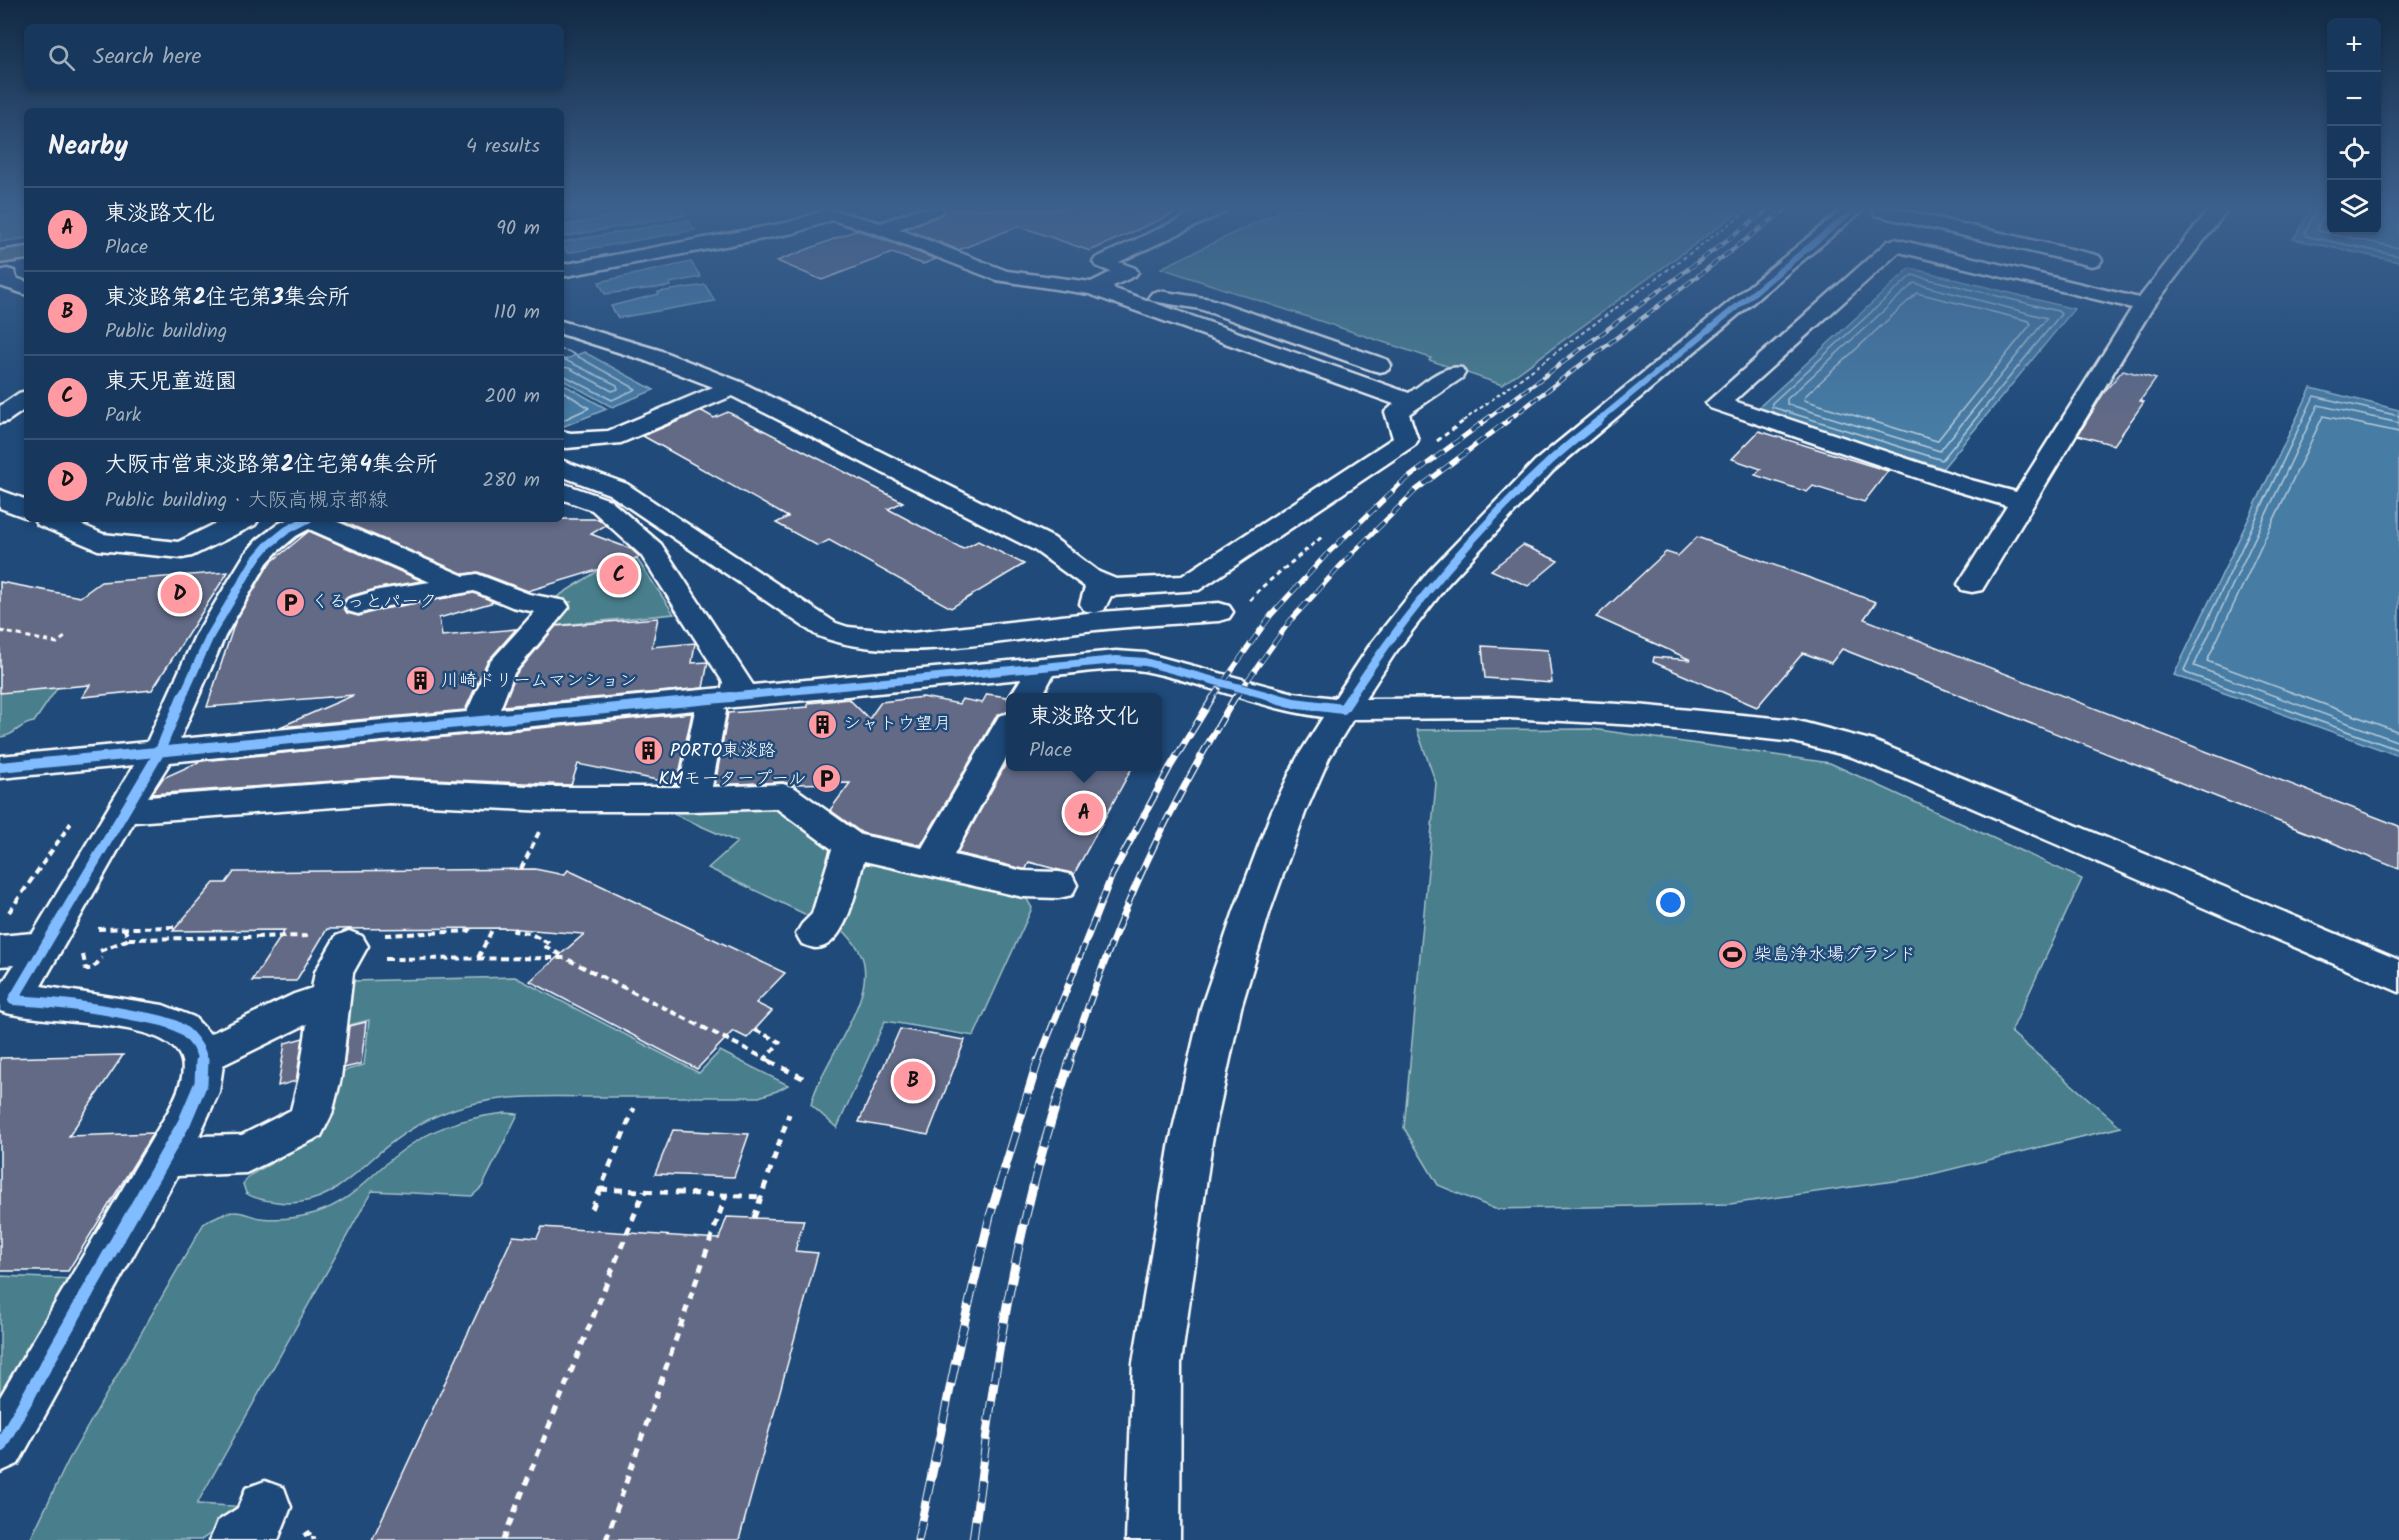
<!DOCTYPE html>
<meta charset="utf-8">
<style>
:root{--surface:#17385c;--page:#203f62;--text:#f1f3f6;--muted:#9eacbb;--line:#365272;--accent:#ff9aa2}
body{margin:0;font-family:Kalam,"Klee One",sans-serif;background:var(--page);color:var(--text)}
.controls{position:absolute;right:18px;top:18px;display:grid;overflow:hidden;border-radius:9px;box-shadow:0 3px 9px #0003}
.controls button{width:54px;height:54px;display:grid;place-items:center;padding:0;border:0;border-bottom:2px solid var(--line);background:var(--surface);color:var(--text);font:30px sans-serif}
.you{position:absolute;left:1671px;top:903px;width:21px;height:21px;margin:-15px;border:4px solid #fff;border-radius:50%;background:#1a73e8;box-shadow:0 0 0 9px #1a73e833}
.badge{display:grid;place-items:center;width:39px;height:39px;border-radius:50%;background:var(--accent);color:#111;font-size:20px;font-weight:700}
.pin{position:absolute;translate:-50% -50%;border:3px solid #fff;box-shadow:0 2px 6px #0006}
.popup{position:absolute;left:1006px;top:693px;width:156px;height:78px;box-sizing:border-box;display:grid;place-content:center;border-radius:9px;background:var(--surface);filter:drop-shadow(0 2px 4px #0005);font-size:20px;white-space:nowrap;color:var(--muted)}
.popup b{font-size:22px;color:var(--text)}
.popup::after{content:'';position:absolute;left:50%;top:100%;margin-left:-12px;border:12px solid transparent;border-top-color:var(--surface)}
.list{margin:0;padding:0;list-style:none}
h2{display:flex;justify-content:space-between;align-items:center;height:78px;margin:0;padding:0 24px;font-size:26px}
h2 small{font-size:20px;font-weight:400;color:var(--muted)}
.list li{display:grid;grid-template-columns:39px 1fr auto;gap:18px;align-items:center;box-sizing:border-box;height:84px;padding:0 24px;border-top:2px solid var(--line)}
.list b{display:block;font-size:22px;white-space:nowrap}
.list p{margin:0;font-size:20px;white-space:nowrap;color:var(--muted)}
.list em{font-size:20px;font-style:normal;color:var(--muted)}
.icon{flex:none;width:33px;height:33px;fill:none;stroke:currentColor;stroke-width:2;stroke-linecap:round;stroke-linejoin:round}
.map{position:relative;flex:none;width:2399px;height:1540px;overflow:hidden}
.search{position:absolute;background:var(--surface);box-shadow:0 3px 9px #0003;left:24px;top:24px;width:540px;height:66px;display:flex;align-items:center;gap:15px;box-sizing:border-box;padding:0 21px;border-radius:9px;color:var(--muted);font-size:22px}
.panel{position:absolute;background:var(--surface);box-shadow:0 3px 9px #0003;left:24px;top:108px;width:540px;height:414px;border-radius:9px}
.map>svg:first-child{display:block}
.green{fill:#4a7f8d;stroke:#a4bfc6;stroke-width:1.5}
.water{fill:#477ca4;stroke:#91b0c8;stroke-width:1.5}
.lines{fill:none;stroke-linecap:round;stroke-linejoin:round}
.shore{stroke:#b5cbdb;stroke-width:1.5}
.building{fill:#626a86;stroke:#fff;stroke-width:1.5}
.minor-casing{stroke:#fff;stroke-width:5}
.major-casing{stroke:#fff;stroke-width:5}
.path-far3{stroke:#fff;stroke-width:2;stroke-dasharray:4 3;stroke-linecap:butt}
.path-far2{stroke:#fff;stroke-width:3;stroke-dasharray:5 4;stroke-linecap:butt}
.path-far1{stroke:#fff;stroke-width:4;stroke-dasharray:7 4.5;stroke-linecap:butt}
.path{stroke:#fff;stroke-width:5;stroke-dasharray:8 7;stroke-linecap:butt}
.minor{fill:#1f4a7a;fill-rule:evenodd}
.major{fill:#6d7d84;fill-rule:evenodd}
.rail-far3-casing{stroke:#fff;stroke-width:4.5}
.rail-far2-casing{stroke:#fff;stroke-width:5}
.rail-far1-casing{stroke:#fff;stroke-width:7}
.rail-casing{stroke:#fff;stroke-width:9}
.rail-far3{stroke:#1f4a7a;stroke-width:3;stroke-dasharray:8;stroke-linecap:butt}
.rail-far2{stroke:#1f4a7a;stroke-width:4;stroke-dasharray:11;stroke-linecap:butt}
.rail-far1{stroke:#1f4a7a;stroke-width:4.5;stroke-dasharray:14;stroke-linecap:butt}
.rail{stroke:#1f4a7a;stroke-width:7;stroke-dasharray:20;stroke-linecap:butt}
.cycleway-far3-casing{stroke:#1f4a7a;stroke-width:8}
.cycleway-far2-casing{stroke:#1f4a7a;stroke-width:10}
.cycleway-far1-casing{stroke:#1f4a7a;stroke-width:14}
.cycleway-casing{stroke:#1f4a7a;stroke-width:16}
.cycleway-far3{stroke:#80bcff;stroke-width:6}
.cycleway-far2{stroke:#80bcff;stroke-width:8}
.cycleway-far1{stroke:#80bcff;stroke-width:10}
.cycleway{stroke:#80bcff;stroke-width:13}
.labels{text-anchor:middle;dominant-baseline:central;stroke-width:5;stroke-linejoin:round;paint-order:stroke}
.poi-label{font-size:18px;fill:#fff;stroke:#1f4a7a;text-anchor:start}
</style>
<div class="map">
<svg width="2399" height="1540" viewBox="0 0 2399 1540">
<rect width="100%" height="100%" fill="#1f4a7a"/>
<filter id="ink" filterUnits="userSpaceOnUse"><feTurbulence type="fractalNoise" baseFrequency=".0167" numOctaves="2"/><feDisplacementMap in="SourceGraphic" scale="12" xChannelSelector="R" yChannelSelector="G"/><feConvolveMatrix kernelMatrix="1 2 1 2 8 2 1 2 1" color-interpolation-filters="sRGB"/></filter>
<g filter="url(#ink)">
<!-- green -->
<g class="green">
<path d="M1284 209H1743L1502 385 1429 360 1431 358 1161 268Z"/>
<path d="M27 212V238L0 242V216Z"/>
<path d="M631 550 674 614 550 626 557 614 571 602 552 600Z"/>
<path d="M0 653 80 655 34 722C18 724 16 736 0 737Z"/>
<path d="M1592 729 1830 763 2082 879 2011 1032 2121 1127 1916 1178 1730 1204 1495 1209 1438 1185 1404 1128 1436 783 1417 730Z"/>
<path d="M779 807 845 858 1024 894 1032 908 974 1036 885 1021 837 1128 811 1105C821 1060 880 998 861 954 856 942 843 931 835 921L813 918 708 868 737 842 660 808Z"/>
<path d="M515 977 699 1073 720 1051 788 1085 777 1091 759 1097C707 1097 655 1097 603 1097 548 1097 492 1092 441 1114 416 1124 392 1141 372 1159 343 1185 319 1208 277 1202 267 1201 254 1199 246 1193L243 1184 250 1175 314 1140 327 1128 334 1114 337 1073 364 1065 369 1020 346 1026 352 981Z"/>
<path d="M505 1113 518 1114 482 1187 472 1196 372 1191 197 1504 251 1507 201 1540H30L68 1461 204 1223C213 1218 223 1212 234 1212 242 1211 252 1217 260 1218 278 1220 298 1218 315 1213 354 1201 369 1175 399 1153 433 1127 464 1118 505 1113Z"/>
<path d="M0 1276 71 1279 0 1396Z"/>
</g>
<!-- water -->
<g class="water">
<path d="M656 209H682L686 215 561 237V226Z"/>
<path d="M2312 209H2331L2332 230H2376L2377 209H2399V262L2293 239Z"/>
<path d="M688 220 695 230 567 253 562 242Z"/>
<path d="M691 262 701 277 670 283 671 286 605 294 599 282Z"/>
<path d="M1910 268 2074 309 1943 468 1757 409Z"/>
<path d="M705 285 715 301 618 318 611 306 659 294 658 292Z"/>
<path d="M584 352 654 390 612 407 561 379V361Z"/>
<path d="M561 383 607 409 562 427Z"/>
<path d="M2311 388 2399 410V756L2174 675Z"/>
</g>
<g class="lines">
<!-- shore -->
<g class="shore">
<path d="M2317 209 2305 232 2306 236 2399 256"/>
<path d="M2324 209 2323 217 2317 227 2318 231 2399 248"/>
<path d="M1912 275 2058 311 2061 314 1942 460 1772 407V403Z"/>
<path d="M1914 283 2047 318 1940 451 1787 404V399Z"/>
<path d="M1917 293 2029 321 2031 324 1937 441 1804 400 1805 396Z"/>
<path d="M561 350 568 351 636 389 612 400 561 374"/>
<path d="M561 358 617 385 618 389 612 391 569 368 561 367"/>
<path d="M561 390 589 408 561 421"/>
<path d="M2399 416 2314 396 2184 670 2186 673 2399 750"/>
<path d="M2399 423 2318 405 2194 666 2399 742"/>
<path d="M2399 432 2323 416 2207 661 2399 732"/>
</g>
</g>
<!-- building -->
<g class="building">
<path d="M946 209H1184L1090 251 1019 226 959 250 905 229 942 215Z"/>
<path d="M857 230 936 259 923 264 892 253 822 280 777 261Z"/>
<path d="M2123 370 2156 379 2140 401 2144 402 2114 445 2078 435 2105 391Z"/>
<path d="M702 411 714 418 728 412 903 502 888 509 963 549 978 541 1024 564 951 608 829 540 818 546 776 523 788 517 643 436Z"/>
<path d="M1759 431 1888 471 1864 502 1813 486 1807 492 1755 475 1761 469 1732 459Z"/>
<path d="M337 519H598L606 525 591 534 631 549 640 557 528 591 478 572 464 574Z"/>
<path d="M309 531 422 581 379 588 347 597 342 604 347 613 359 616 383 609 474 593 494 602 439 618 442 636 516 629 487 662 465 710 280 727 354 695 207 707 235 622 269 564Z"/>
<path d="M1697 537 1876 602 1864 619 2399 826V869L1842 649 1831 663 1803 653 1757 707 1653 662 1654 657 1691 660 1596 617 1666 552 1678 556Z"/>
<path d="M1523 545 1558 561 1528 586 1491 570Z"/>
<path d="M228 572 152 690 82 697 90 685 0 693V582L80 597 101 582Z"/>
<path d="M658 618 652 647 695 643 692 663 708 662 703 688 503 706 516 674 556 626Z"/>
<path d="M1482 646 1548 650 1552 683 1485 678Z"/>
<path d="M987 694 1007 697 1011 702V711L997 715 921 845 862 833 830 810 850 783 791 784 783 782 715 785 728 713 808 707V703L849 699 869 719 881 702 923 697 959 704 962 699 982 703Z"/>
<path d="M692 713 677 784 578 764 571 785 389 777 152 794 163 778 201 761Z"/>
<path d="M1011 755V766H1133L1074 874 1029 862 1026 869H1023L957 853Z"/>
<path d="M535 869 564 875 568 870 785 973 756 1003 772 1011 747 1038 733 1031 697 1069 530 981 584 934 507 928 327 929 296 981H252L285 930 173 931 214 883H226L234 872Z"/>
<path d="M366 1022 361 1064 344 1068 349 1026Z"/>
<path d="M900 1029 965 1040 928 1135 859 1122Z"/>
<path d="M303 1038 296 1081 278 1086 285 1043Z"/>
<path d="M123 1055 69 1136 153 1133 68 1271H0V1058Z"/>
<path d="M673 1130 749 1134 734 1177 655 1174Z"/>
<path d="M727 1217 804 1220 795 1251 818 1253 739 1540H372L513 1236 537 1238 542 1227 719 1239Z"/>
</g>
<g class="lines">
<defs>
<g id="minor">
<path d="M828 209 881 223 917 209H944L941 213 899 229 1007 271 1091 282 1111 272 1096 266 1093 262 1096 258 1201 209H1226L1223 213 1119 262 1135 268 1138 272 1135 276 1113 286 1115 289 1409 393C1424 383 1443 364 1462 368L1465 373 1462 378 1409 414 1418 440 1415 445 1199 590 1111 596 1104 610 1094 613 1084 610 1080 604 1085 587 1034 550 732 396 621 443 567 448 561 447V431L571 433 608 431 713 387 643 360 561 334V321L659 350 741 382 1054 538 1099 572 1116 579 1182 576 1393 438 1385 412 1394 404 1089 294 996 280 875 233 832 220 794 233 561 277V265L790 222Z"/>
<path d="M1843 209H1864L1553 471 1448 584 1395 653 1365 699 1509 698 1637 705 1794 720 1874 741 2399 960V992L1903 778 1852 757 1794 742 1637 725 1509 718 1353 719 1329 758 1305 813 1270 911 1241 1008 1212 1142 1181 1363 1180 1540H1126L1133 1363 1170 1142 1201 1008 1234 911 1271 813 1297 758 1323 717C1261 709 1205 683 1144 671 1115 666 1083 673 1053 675L1041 698H1010V700L1009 698 1021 679 724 708 726 711 712 787 783 784 795 788 861 835 922 848 999 716 1010 713V751L954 855 1023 871 1059 872 1072 875 1077 885 1072 895 1059 898 1023 897 864 861C857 885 847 947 816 948 812 948 806 945 802 944L796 934 802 924 812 914 832 849 776 808 693 811H546L389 803 134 822 41 986 163 1005 194 1017 210 1034 294 994 312 988 315 972 336 936 349 931 362 936 368 946 353 973 341 1078 332 1114 321 1136 246 1173 177 1176 18 1464 0 1472V1397L169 1110C177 1094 189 1070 179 1054 158 1018 39 1025 0 1011V987L14 965 0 966V936L33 933 134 765 0 778V756L147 742 195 636 245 554 257 540 278 524 288 519H331L464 576 477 574 529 594 565 601 569 607 514 673 500 709 722 688 723 682 641 555 592 510 561 499V485L565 484 610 500 661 544 753 685 1116 651 1145 653 1294 693 1335 698 1372 642 1428 572 1535 461ZM309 529 430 582 379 590 348 599 344 605 348 611 358 614 382 607 474 591 512 607 535 612 489 663 467 712 180 739 225 636 267 563 277 552 296 536ZM695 710 679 787H546L389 779 148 797 170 762ZM307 1024 299 1078 291 1110 242 1135 199 1136 219 1092 223 1065Z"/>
<path d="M1873 209H1898L2092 254 2099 256 2102 260 2099 264 2092 266 1875 215Z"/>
<path d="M2209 209H2228L2153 307 1982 590 1972 592 1962 590 1958 584 2007 506 1953 490 1710 408 1706 403 1888 241 1895 239 2139 298ZM1899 252 2132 308 2016 492 1971 480 1734 401Z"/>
<path d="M7 269 14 271 16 278 27 282V295L0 286V271Z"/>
<path d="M1159 291 1211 299 1388 360 1391 365 1388 370 1380 372 1372 370 1200 309 1152 301 1149 297 1152 293Z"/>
<path d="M27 391V408L8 421 0 423V406L19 393Z"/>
<path d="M561 460 627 484 836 623 848 627 912 633 1088 613 1219 603 1229 606 1233 612 1229 618 1219 621C1172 624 1125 626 1078 632 1000 641 888 665 816 635L609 494 561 476Z"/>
<path d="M0 490 27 500V518L0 508Z"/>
<path d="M34 519H69L103 534 178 542 225 519H259L255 525 192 556 182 558 98 550 38 525Z"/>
<path d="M265 1481 284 1488 291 1507 278 1540H210L218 1521 238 1508 246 1488Z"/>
</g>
<path id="major" d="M27 247V259L0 263V251Z"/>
</defs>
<!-- minor casing -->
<use href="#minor" class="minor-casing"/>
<!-- major casing -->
<use href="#major" class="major-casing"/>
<!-- path-far3 -->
<path class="path-far3" d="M1463 421 1750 209"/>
<!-- path-far2 -->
<g class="path-far2">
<path d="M1437 441 1465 420"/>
<path d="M1250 600 1262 587 1323 536"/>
<path d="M0 631 57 643 65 637"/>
</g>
<!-- path-far1 -->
<g class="path-far1">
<path d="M521 869 539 832"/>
<path d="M9 912 71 823"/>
<path d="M124 928 129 939 311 936"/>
<path d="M516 928 514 931 529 933 550 944 546 947 565 957"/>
<path d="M98 929 176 927"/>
<path d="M385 935 469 931 471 928"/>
<path d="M100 951 129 939"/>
<path d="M83 955 86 969H92L102 958"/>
<path d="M478 958 493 928"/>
<path d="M385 959 565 958 772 1062"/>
<path d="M755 1030 780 1042 765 1059"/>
</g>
<!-- path -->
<g class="path">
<path d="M769 1061 807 1080"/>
<path d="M600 1189 761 1197"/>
<path d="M592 1209 634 1108"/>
<path d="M754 1218 789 1114"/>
<path d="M304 1536 312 1531 314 1540"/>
<path d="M503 1540 644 1191"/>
<path d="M606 1540 726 1195"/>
</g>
<!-- minor -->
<use href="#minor" class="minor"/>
<!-- major -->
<use href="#major" class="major"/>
<defs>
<g id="rail-far3">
<path d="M1484 421 1769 209"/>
<path d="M1507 421 1786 209"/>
</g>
<g id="rail-far2">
<path d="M1212 698 1271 615 1326 555 1400 484 1486 420"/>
<path d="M1235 698 1290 621 1344 562 1416 490 1509 420"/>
</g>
<g id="rail-far1">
<path d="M1038 1062 1112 875 1170 767 1213 697"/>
<path d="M1069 1062C1089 1002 1111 941 1137 883 1165 819 1200 757 1235 697"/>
</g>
<g id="rail">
<path d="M918 1540 960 1341 990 1216 1038 1061"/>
<path d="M973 1540C982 1475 989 1410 1000 1345 1016 1249 1039 1153 1070 1061"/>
</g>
</defs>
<!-- rail-far3 casing -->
<use href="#rail-far3" class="rail-far3-casing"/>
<!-- rail-far2 casing -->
<use href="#rail-far2" class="rail-far2-casing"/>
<!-- rail-far1 casing -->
<use href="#rail-far1" class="rail-far1-casing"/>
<!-- rail casing -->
<use href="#rail" class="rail-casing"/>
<!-- rail-far3 -->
<use href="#rail-far3" class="rail-far3"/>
<!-- rail-far2 -->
<use href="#rail-far2" class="rail-far2"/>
<!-- rail-far1 -->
<use href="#rail-far1" class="rail-far1"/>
<!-- rail -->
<use href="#rail" class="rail"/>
<defs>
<path id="cycleway-far3" d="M1598 421 1855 209"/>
<g id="cycleway-far2">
<path d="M182 698 210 636 255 560 267 546 287 530 308 519"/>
<path d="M716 698 1116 660 1145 662 1277 698"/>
<path d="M1350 698C1405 614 1470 536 1544 467 1561 450 1581 435 1600 420"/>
</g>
<g id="cycleway-far1">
<path d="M182 697 159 753 13 1000C53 1002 93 1007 132 1015 147 1018 163 1019 176 1026 189 1033 201 1048 203 1062"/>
<path d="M1272 697 1294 703 1343 709 1351 697"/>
<path d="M0 767 731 697"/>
</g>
<path id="cycleway" d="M0 1446 184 1123 201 1083 202 1061"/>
</defs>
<!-- cycleway-far3 casing -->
<use href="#cycleway-far3" class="cycleway-far3-casing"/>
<!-- cycleway-far2 casing -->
<use href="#cycleway-far2" class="cycleway-far2-casing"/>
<!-- cycleway-far1 casing -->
<use href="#cycleway-far1" class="cycleway-far1-casing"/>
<!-- cycleway casing -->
<use href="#cycleway" class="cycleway-casing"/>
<!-- cycleway-far3 -->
<use href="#cycleway-far3" class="cycleway-far3"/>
<!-- cycleway-far2 -->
<use href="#cycleway-far2" class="cycleway-far2"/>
<!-- cycleway-far1 -->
<use href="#cycleway-far1" class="cycleway-far1"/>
<!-- cycleway -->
<use href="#cycleway" class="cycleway"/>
</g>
</g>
<!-- sky -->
<linearGradient id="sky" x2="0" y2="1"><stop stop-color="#112943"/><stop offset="0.49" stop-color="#3c608d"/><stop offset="1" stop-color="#3c608d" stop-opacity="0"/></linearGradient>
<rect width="2399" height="425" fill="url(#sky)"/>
<!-- icons -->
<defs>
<symbol id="parking-disc" viewBox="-11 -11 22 22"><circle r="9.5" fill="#ff9aa2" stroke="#1f4a7a"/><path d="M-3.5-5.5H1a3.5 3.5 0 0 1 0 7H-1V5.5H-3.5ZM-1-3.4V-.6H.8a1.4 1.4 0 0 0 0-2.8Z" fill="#111"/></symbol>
<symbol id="building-disc" viewBox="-11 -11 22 22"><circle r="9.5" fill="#ff9aa2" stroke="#1f4a7a"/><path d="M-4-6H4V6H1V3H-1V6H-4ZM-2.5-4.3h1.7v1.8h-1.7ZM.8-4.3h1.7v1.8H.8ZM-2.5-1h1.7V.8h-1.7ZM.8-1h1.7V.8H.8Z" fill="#111"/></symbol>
<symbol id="stadium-disc" viewBox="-11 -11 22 22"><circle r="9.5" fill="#ff9aa2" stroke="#1f4a7a"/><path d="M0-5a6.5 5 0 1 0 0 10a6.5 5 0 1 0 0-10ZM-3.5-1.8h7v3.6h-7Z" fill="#111"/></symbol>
</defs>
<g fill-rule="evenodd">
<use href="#parking-disc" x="274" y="586" width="33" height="33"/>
<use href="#building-disc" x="404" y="664" width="33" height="33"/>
<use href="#building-disc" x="806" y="708" width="33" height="33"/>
<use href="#building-disc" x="632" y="734" width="33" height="33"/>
<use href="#parking-disc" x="810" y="762" width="33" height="33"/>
<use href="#stadium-disc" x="1716" y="938" width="33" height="33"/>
</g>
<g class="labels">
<!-- poi labels -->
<g class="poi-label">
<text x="311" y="602">くるっとパーク</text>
<text x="441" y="681">川崎ドリームマンション</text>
<text x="843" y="724">シャトウ望月</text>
<text x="670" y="751">PORTO東淡路</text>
<text x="806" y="779" text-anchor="end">KMモータープール</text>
<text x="1754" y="955">柴島浄水場グランド</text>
</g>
</g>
</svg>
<div class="controls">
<button>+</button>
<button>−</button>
<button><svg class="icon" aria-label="locate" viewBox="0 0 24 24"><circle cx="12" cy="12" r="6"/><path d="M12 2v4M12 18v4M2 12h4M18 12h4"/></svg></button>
<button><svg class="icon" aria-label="layers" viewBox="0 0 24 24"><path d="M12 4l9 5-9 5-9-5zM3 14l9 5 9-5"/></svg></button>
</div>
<div class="you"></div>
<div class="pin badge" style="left:1084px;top:813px">A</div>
<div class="popup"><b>東淡路文化</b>Place</div>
<div class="pin badge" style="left:913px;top:1081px">B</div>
<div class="pin badge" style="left:619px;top:575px">C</div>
<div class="pin badge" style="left:180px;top:594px">D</div>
<div class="search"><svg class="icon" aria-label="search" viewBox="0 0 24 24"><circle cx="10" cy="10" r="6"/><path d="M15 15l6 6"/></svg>Search here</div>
<section class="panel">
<h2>Nearby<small>4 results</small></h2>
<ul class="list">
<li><span class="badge">A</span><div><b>東淡路文化</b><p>Place</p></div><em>90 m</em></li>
<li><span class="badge">B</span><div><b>東淡路第2住宅第3集会所</b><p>Public building</p></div><em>110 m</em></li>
<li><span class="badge">C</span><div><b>東天児童遊園</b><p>Park</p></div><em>200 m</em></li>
<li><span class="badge">D</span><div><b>大阪市営東淡路第2住宅第4集会所</b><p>Public building · 大阪高槻京都線</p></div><em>280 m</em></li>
</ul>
</section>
</div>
